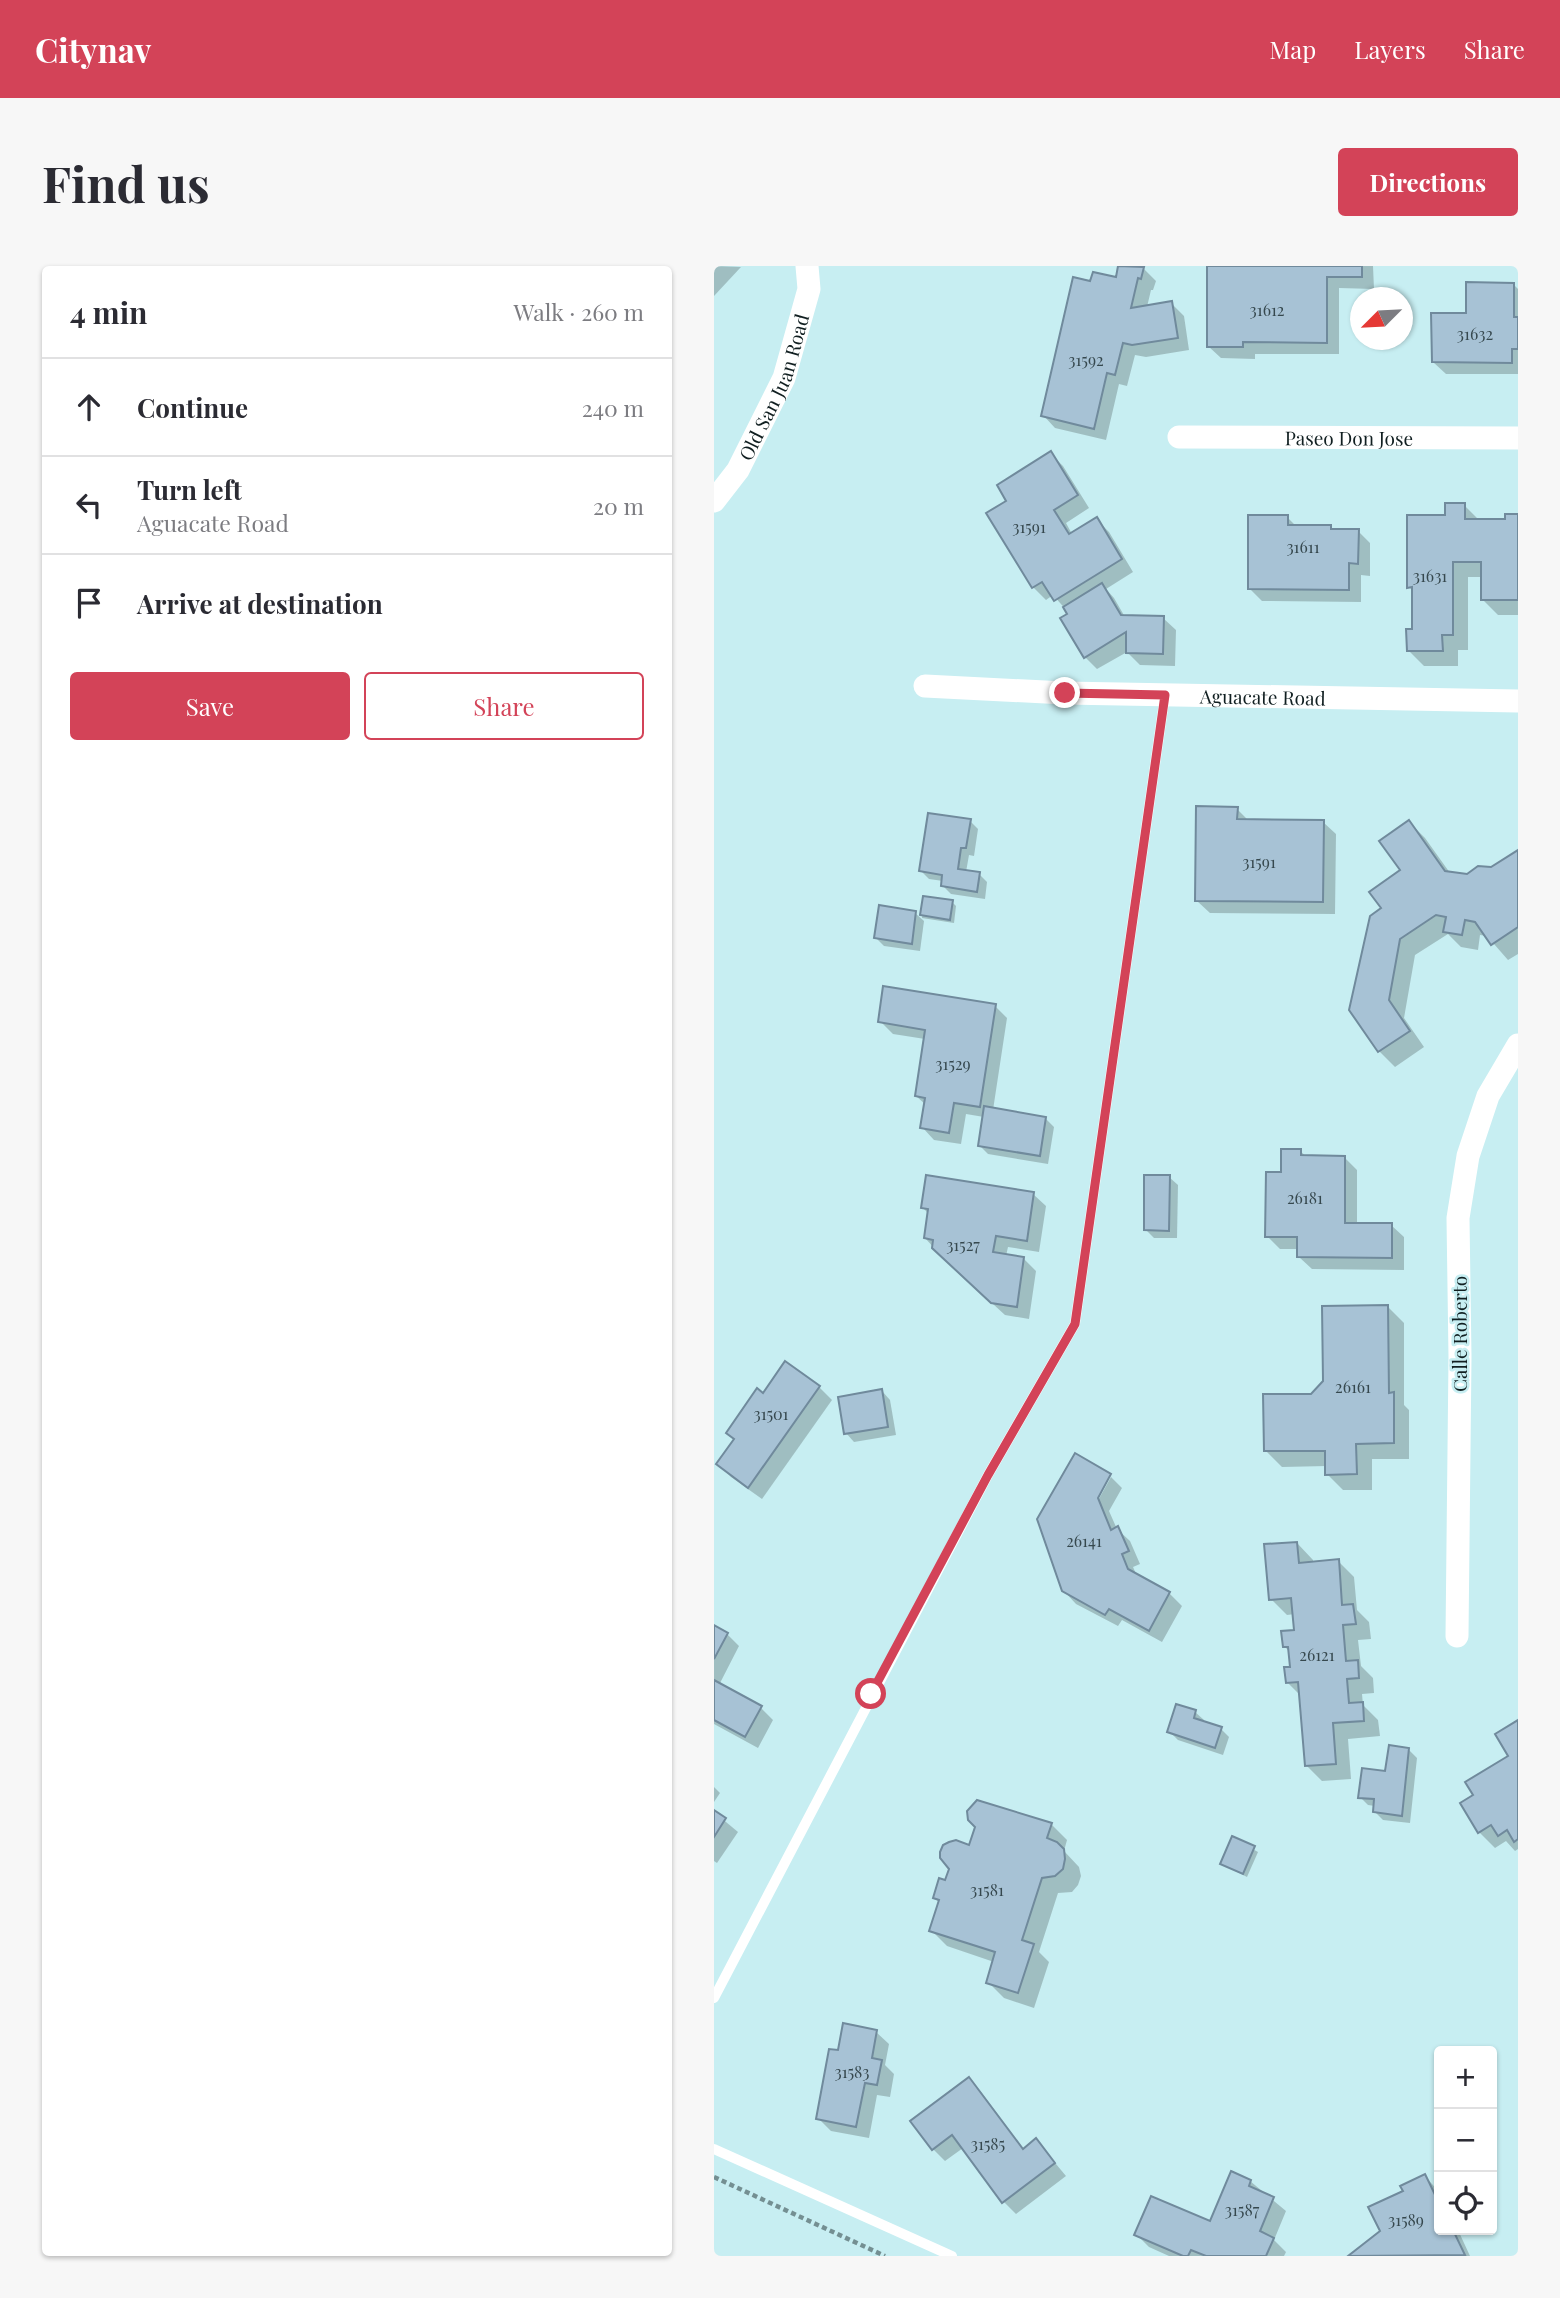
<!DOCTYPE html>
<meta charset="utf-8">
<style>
:root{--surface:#fff;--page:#f7f7f7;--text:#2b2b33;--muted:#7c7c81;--line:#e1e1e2;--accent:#d34358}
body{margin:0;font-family:"Playfair Display",serif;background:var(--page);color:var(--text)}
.controls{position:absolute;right:21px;bottom:21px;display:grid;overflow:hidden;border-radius:7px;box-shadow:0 2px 5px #0004}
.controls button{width:63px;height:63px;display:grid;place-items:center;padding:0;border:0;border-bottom:2px solid var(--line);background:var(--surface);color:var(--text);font:35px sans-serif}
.compass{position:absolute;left:636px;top:21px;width:63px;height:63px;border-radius:50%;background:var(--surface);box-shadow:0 2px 5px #0004;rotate:246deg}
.stop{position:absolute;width:21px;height:21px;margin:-16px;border:5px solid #d34358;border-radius:50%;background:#fff}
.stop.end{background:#d34358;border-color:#fff;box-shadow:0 2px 7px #0008}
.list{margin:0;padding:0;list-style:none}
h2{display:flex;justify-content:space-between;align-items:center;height:91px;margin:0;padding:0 28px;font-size:30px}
h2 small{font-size:23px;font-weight:400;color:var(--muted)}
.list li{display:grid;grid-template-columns:46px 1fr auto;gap:21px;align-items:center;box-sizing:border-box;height:98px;padding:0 28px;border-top:2px solid var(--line)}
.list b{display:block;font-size:26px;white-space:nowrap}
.list p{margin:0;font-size:23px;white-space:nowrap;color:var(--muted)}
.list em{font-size:23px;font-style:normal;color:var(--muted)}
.actions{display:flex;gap:14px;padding:21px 28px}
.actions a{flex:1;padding:16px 0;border:2px solid var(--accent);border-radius:7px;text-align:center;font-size:24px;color:var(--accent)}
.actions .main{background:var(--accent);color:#fff}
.icon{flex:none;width:38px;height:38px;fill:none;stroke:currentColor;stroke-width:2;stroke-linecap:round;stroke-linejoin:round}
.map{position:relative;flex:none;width:804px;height:1990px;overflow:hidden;border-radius:7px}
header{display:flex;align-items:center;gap:42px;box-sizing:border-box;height:98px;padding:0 35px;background:var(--accent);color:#fff}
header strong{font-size:33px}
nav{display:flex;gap:38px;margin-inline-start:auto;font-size:24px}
.intro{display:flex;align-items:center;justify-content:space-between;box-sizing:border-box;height:168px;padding:0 42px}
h1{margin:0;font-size:49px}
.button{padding:18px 32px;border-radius:7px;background:var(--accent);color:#fff;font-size:24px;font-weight:700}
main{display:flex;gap:42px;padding:0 42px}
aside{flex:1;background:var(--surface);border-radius:7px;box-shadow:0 2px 5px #0004}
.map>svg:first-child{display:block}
.shadow{fill:#0003}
.building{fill:#a7c2d5;stroke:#708a9c;stroke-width:2}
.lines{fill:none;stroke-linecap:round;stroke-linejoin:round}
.path{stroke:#748f92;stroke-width:4.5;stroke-dasharray:5 3.5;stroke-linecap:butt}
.service{stroke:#fff;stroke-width:10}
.minor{stroke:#fff;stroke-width:23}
.route{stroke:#d34358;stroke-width:9}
.labels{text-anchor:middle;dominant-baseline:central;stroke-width:5;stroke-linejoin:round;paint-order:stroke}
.number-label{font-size:16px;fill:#36484e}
.street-label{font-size:19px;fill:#111f21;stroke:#c7eef2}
</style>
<header>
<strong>Citynav</strong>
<nav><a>Map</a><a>Layers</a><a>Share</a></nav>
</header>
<div class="intro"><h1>Find us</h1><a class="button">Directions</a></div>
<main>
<aside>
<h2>4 min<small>Walk · 260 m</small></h2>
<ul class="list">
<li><svg class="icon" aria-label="ahead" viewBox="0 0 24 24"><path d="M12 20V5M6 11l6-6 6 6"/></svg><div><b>Continue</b></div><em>240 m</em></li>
<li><svg class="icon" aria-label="left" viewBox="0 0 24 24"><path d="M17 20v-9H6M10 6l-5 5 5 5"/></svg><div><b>Turn left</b><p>Aguacate Road</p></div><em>20 m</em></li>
<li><svg class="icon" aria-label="arrive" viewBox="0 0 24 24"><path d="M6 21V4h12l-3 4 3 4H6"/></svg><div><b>Arrive at destination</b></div></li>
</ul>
<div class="actions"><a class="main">Save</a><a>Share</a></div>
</aside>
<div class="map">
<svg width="804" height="1990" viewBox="0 0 804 1990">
<rect width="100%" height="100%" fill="#c7eef2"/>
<!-- shadow -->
<g class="shadow">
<path d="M0 0 27 1 0 30Z"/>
<path d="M406 0 429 2 442 15 439 24H437L433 41 457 37 470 50 475 84 432 91 421 89 413 120 405 118 392 174 341 162 329 149 378 17 403 14Z"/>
<path d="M585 0H659L660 23 625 22V88H541V93L507 92 494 80Z"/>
<path d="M799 18 804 23V108H732L719 96 754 48Z"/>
<path d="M337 188 349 200 375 242 352 257 358 268 382 253 395 266 419 306 392 323 400 332 411 351 449 352 462 364 461 400 426 399 413 386 383 403 371 391 354 346 339 329 332 334 319 321 274 248 295 235Z"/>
<path d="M750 239 766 255H793L804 249V349H784L768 333 769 311H754V384H744V400H710L694 384 700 365V326L695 321 733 251Z"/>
<path d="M573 251 583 261H617L620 265H644L656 277V310L647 309V336L548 335 536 323Z"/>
<path d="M523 543 535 555 609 556 622 568 621 648 496 647 483 635Z"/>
<path d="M256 555 264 563 260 590 255 589 252 606 265 608 273 616 271 633 237 628 229 620V615L215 613 207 605Z"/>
<path d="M695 556 711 572 736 607 753 609 778 603 804 586V688L794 694 773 670 766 669 764 684 747 681 734 668 701 689 690 752 710 781 681 801 665 785 669 643 688 604Z"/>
<path d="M210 632 238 636 242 640 240 657 208 652Z"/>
<path d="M201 647 210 655 206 685 170 680 162 672Z"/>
<path d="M281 740 293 752 279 844 331 852 340 861 334 898 274 888 266 880 270 851 252 848 247 878 220 874 208 861 212 839 202 830 211 773 179 768 166 755Z"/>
<path d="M586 885 593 891H630L643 904V958L677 959 690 971V1004L598 1003 585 991V983H566L553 970 569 908Z"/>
<path d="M455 911 464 919 463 972H440L431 963Z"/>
<path d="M319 928 332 940 325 986 294 981 292 990 310 993 322 1005 315 1053 291 1049 232 995 211 972 215 948 209 942Z"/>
<path d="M674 1041 690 1057V1139L695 1144V1193H658V1224H629L613 1208V1200L568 1201 552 1185Z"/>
<path d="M72 1098 105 1121 118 1134 48 1233 17 1211 5 1198Z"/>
<path d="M168 1125 176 1134 182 1169 140 1176 132 1167Z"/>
<path d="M362 1190 397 1211H394L378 1239 381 1240 397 1211 408 1222 395 1245 403 1263 416 1275 426 1298 419 1301 423 1310 455 1327 468 1340 448 1376 408 1354 404 1360 362 1338 349 1324 325 1254Z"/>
<path d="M583 1277 599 1294V1297L624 1295 640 1311 643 1344 655 1356 657 1373 644 1374 647 1400 659 1412 660 1427 648 1428 649 1439 664 1454 666 1470 634 1473 637 1513 608 1515 592 1499 586 1429 573 1416 578 1403 577 1387 570 1380 582 1366 581 1348 573 1349 557 1333Z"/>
<path d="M0 1361 13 1368 25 1380 5 1419 46 1441 59 1454 44 1482 0 1458Z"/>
<path d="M481 1446 490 1454 489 1457 507 1463 515 1471 509 1489 464 1474 455 1465Z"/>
<path d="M804 1456V1583L801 1585 792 1575 781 1582 765 1566 761 1529 796 1490Z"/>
<path d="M694 1483 703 1492 696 1557 669 1554 661 1546V1540L654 1539 646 1531 673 1507Z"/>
<path d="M0 1521 6 1527 0 1536Z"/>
<path d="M0 1546 24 1566 3 1597 0 1595Z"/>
<path d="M337 1558 353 1574 350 1585 365 1601 367 1610 364 1619 358 1626 344 1627 325 1686 335 1696 320 1742 290 1732 274 1716 280 1696 233 1680 217 1664 226 1637 221 1632 256 1581Z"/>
<path d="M519 1572 544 1586 533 1611 508 1598Z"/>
<path d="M162 1766 175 1778 171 1799 180 1808 176 1831 163 1829 155 1872 117 1865 104 1852 125 1786Z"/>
<path d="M255 1814 267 1826 310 1884 322 1874 352 1910 302 1948 290 1936 249 1882 231 1895 219 1883Z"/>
<path d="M711 1910 725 1926V1964H744L756 1990H637L668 1966 691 1925Z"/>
<path d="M536 1915 572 1945 560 1974 572 1986 570 1990H455L435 1981 423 1969 497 1957Z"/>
</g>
<!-- building -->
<g class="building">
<path d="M404 0 430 1 427 13 424 12 417 42 458 35 464 72 418 79 409 77 401 109 393 107 380 163 327 150 359 11 376 15 379 6 402 11Z"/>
<path d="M493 0H648V11H613V77L529 76V81H493Z"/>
<path d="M752 16 800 17V51H804V83H798V97L718 96 717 47H752Z"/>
<path d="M337 185 364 229 340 244 355 268 383 251 408 293 340 335 328 316 318 322 272 247 292 235 283 219Z"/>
<path d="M731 237H751V253H791V248H804V334H767V296H739V369H728L729 385H693L692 363H698V321L693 322V249H731Z"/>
<path d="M534 249H574V259H617V263H645L644 298 635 297V324L534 323Z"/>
<path d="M388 317 407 349 450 350 449 388 412 387V366L370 392 346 352 353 348 349 341Z"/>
<path d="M482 540 524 541 523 553 610 554 609 636 481 635Z"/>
<path d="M214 547 257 553 252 582H247L244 603 266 606 263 626 227 620 228 609 205 605Z"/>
<path d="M695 554 731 605 753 608 764 600 777 601 804 584V661L777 679 761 656 751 654 748 669 729 666 732 651 722 649 686 673 675 734 696 765 664 786 635 744 656 650 667 642 655 626 686 604 665 575Z"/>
<path d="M209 630 239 634 236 654 206 649Z"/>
<path d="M165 639 202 645 198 678 160 672Z"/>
<path d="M169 720 282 738 266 841 240 837 235 867 206 862 211 832 201 830 211 764 164 756Z"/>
<path d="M270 840 332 851 326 890 264 880Z"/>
<path d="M567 883H587V889L631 890V957H678V992L583 991V971H551L552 906H567Z"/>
<path d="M212 909 320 926 313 975 282 970 279 986 310 991 303 1041 277 1037 218 982 219 974 210 972 214 943 207 942Z"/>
<path d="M430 909H456L455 965 430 964Z"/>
<path d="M674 1039 675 1127 680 1126V1177L642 1178 643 1208 611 1209V1185H550L549 1128H597L609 1115 608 1040Z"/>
<path d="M71 1095 106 1120 34 1222 2 1198 20 1173 12 1167 43 1122 49 1127Z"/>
<path d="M168 1123 174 1161 130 1168 124 1131Z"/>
<path d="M361 1187 397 1208 384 1232 397 1264 404 1260 415 1285 408 1288 414 1303 456 1326 435 1365 395 1343 391 1349 348 1325 323 1253Z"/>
<path d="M583 1276 585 1297 625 1293 628 1339 639 1338 642 1358 629 1359 632 1395 644 1394 645 1412 633 1413 635 1437 649 1436 650 1455 619 1457 622 1498 591 1500 584 1416 572 1417 570 1401H576L574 1381H569L567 1365 580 1364 577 1332 555 1334 550 1278Z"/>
<path d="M0 1359 14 1367 0 1393Z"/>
<path d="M0 1414 48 1440 31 1471 0 1454Z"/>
<path d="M462 1438 482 1444 480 1452 508 1461 501 1482 453 1466Z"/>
<path d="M804 1454V1573L800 1576 793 1564 784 1570 777 1559 764 1567 746 1537 759 1529 751 1516 794 1490 781 1468Z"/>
<path d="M675 1479 695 1482 688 1550 659 1546 660 1533 644 1532 648 1502 671 1505Z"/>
<path d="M263 1534 338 1557 333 1572 343 1576 350 1583 351 1593 349 1603 341 1610 328 1612 308 1674 320 1678 304 1727 272 1717 281 1686 215 1665 225 1634 219 1632 225 1612 231 1614 235 1603 226 1592V1586L229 1579 235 1576 242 1574 255 1579 261 1561 254 1554 253 1545Z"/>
<path d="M0 1544 12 1552 0 1571Z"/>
<path d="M518 1570 541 1580 529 1608 506 1598Z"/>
<path d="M129 1757 163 1764 158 1792 168 1794 163 1819 151 1817 142 1861 102 1853 115 1783 124 1784Z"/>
<path d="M255 1811 309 1883 322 1872 341 1897 288 1937 238 1869 218 1884 196 1855Z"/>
<path d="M517 1905 537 1914 535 1920 560 1931 546 1965 560 1972 552 1990H492L477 1984 474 1990H469L420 1969 437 1930 496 1955Z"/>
<path d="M711 1908 725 1937V1964H739L751 1989 634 1990 666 1965 654 1941 689 1925 686 1920Z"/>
</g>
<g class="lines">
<!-- path -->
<path class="path" d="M0 1911 171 1990"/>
<!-- service -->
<g class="service">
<path d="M0 1732 274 1209 361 1058 451 429"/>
<path d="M0 1883 238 1990"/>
</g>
<!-- minor -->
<g class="minor">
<path id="s1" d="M465 171 804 172"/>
<path id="s2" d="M0 235 24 204 70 112 95 23 93 0"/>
<path id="s3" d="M211 420 351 427 804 435"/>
<path d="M743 1370 746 1091 744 952 754 890 774 830 804 779"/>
</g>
</g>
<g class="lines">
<!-- route -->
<path class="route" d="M157 1428 274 1209 361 1058 451 429 351 427"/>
</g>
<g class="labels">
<!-- number labels -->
<g class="number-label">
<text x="553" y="43">31612</text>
<text x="761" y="67">31632</text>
<text x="372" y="93">31592</text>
<text x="315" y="260">31591</text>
<text x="589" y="280">31611</text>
<text x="716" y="309">31631</text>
<text x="545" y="595">31591</text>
<text x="239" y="797">31529</text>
<text x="591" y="931">26181</text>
<text x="249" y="978">31527</text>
<text x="639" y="1120">26161</text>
<text x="57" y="1147">31501</text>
<text x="370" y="1274">26141</text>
<text x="603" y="1388">26121</text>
<text x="273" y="1623">31581</text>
<text x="138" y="1805">31583</text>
<text x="274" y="1877">31585</text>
<text x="528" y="1943">31587</text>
<text x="692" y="1953">31589</text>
</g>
<!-- street labels -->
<g class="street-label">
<text stroke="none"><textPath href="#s2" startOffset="130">Old San Juan Road</textPath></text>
<text stroke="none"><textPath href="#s1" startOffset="170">Paseo Don Jose</textPath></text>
<text stroke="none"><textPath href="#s3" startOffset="338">Aguacate Road</textPath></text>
<text transform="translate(745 1068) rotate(-90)">Calle Roberto</text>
</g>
</g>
</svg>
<div class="controls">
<button>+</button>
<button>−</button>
<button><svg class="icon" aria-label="locate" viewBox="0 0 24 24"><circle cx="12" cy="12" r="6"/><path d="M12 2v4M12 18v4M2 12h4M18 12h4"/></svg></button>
</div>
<svg class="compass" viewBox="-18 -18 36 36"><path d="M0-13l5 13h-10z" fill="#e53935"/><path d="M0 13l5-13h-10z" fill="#7c7c81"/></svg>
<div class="stop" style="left:157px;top:1428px"></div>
<div class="stop end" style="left:351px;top:427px"></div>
</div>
</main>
